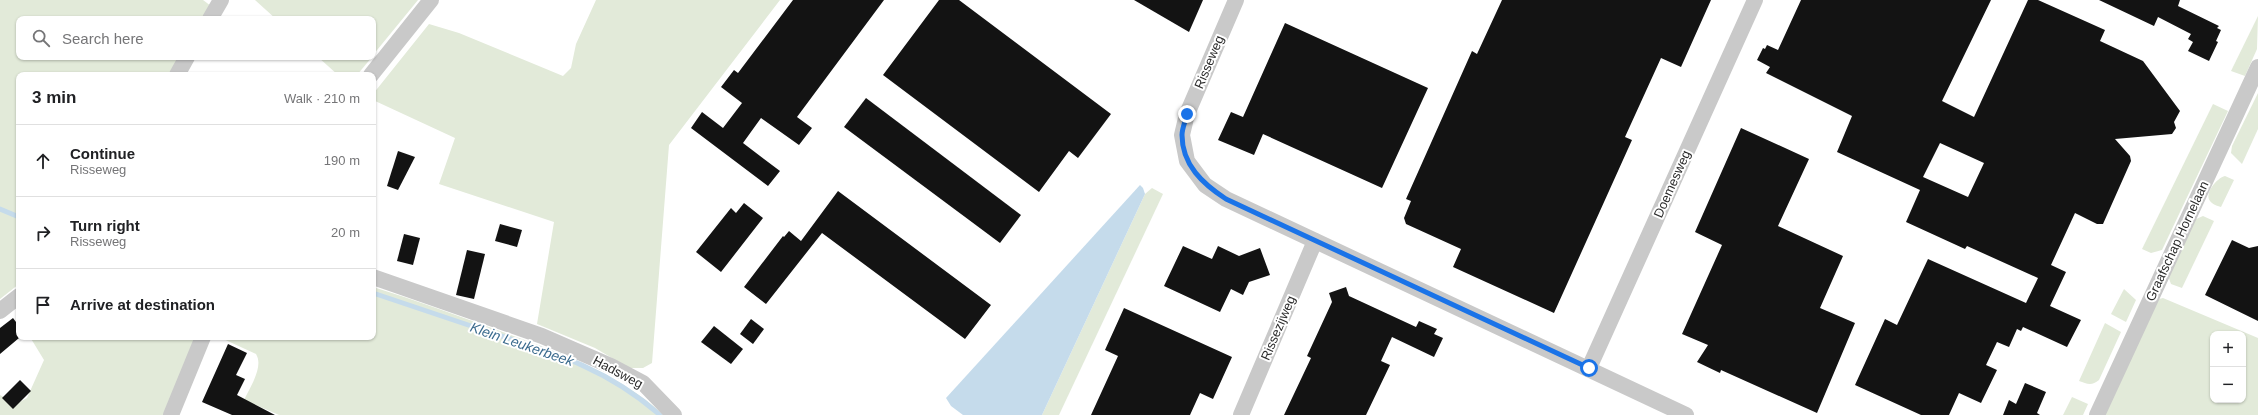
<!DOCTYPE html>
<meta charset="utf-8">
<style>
:root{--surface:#fff;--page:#f6f6f6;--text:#202124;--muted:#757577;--line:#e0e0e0}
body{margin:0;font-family:Arial,sans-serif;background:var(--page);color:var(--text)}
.controls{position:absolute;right:12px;bottom:12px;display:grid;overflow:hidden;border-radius:8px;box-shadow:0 1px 3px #0004}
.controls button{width:36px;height:36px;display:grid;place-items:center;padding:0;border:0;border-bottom:1px solid var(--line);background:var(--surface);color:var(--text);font:20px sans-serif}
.stop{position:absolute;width:12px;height:12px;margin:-9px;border:3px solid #1a73e8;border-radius:50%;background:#fff}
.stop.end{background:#1a73e8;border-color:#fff;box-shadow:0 1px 4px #0008}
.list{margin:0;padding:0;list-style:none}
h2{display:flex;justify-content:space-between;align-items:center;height:52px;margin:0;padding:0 16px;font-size:17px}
h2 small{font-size:13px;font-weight:400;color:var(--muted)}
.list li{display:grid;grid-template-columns:26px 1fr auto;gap:12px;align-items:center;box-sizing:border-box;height:72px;padding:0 16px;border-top:1px solid var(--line)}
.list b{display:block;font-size:15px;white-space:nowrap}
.list p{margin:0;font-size:13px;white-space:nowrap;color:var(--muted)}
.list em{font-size:13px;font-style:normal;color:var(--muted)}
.icon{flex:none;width:22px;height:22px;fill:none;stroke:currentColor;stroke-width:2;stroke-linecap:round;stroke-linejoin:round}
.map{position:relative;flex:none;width:2258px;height:415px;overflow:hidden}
.search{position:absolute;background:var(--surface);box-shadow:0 1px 3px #0004;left:16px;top:16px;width:360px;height:44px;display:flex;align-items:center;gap:10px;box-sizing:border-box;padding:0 14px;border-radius:8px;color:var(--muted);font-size:15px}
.panel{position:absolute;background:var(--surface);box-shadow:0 1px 3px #0004;left:16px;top:72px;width:360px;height:268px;border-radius:8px}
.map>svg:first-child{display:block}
.green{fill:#e2ead9;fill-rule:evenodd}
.water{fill:#c5dbeb}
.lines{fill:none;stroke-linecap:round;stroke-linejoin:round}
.stream{stroke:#c5dbeb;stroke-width:5}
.building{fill:#131313;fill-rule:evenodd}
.minor{stroke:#c9c9c9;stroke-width:16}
.route{stroke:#1a73e8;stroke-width:5}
.labels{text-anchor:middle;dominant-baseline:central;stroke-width:4;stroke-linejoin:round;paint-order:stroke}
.street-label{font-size:13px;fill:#2c2c2c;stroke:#fff}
.water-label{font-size:14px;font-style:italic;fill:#3b6b8e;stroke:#fff}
</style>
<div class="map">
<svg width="2258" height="415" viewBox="0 0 2258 415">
<rect width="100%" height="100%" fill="#fff"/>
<!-- green -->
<g class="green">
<path d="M0 0H203L211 6 203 19H19V57H180L170 75H19V284L0 299Z"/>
<path d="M255 0H418L373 55V19H276Z"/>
<path d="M596 0H780L669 145 652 363 643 368H629L595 348 537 324 554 222 439 184 455 138 373 100V94L429 24 459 33 563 76 571 68 576 44Z"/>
<path d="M2258 16 2257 49 2245 76 2231 71Z"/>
<path d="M318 57H372L357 75H338Z"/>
<path d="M2258 93V129L2242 164 2231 153 2232 146Z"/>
<path d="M2213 104 2228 111 2162 250 2151 253 2142 249Z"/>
<path d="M2225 176 2234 180 2221 207C2217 206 2212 204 2210 201 2204 193 2217 178 2225 176Z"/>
<path d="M1152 188 1163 194 1059 415H1042L1145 194Z"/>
<path d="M2203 216 2214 221 2182 288 2171 284 2168 276 2194 220Z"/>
<path d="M373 287C415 300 456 315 497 330 556 351 617 372 664 415H279L244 400C250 387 264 367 256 354L219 337H373Z"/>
<path d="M2124 289 2136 300 2126 322 2111 314Z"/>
<path d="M2163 298 2258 338V415H2103L2159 299ZM2213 334H2243V400H2213Z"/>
<path d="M2105 323 2121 332 2099 380C2092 386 2087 384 2079 381Z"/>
<path d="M30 337H195L164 415H0V395L16 404 27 398 44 360Z"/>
<path d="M2072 397 2088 404 2083 415H2063Z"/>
</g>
<!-- water -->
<path class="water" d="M1140 185 1143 188 1145 194 1042 415H963L951 406 946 398Z"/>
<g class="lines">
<!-- stream -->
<g class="stream">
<path d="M0 209 19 217"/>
<path d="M373 293C414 307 454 320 495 334 558 354 609 370 660 415"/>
</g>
</g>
<!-- building -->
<g class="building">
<path d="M793 0H884L797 117 812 128 799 145 761 118 743 143 780 171 768 186 691 128 702 112 723 128 742 103 721 87 734 70 738 73Z"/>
<path d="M939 0H959L1111 114 1078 158 1069 151 1039 192 883 75Z"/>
<path d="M1134 0H1203L1189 32Z"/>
<path d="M1502 0H1711L1681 67 1661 58 1625 137 1632 140 1554 313 1453 267 1461 249 1406 224 1404 218 1411 201 1406 199 1472 51 1477 54Z"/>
<path d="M1801 0H1991L1942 101 1974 117 2028 0H2038L2105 30 2100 41 2143 61 2180 111 2174 122 2176 128 2172 134 2115 139 2130 156 2131 161 2103 224H2097L2075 213 2051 265 2066 272 2050 306 2081 320 2067 347 2023 327 2021 331 2017 329 2009 347 1997 342 1986 365 1997 370 1981 403 1959 393 1949 415H1921L1855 385 1885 319 1897 325 1928 259 2026 303 2038 278 1967 246 1965 249 1906 222 1920 190 1837 152 1852 116 1766 73 1770 67 1757 60 1763 48 1765 49 1767 45 1778 50ZM1940 143 1984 163 1968 197 1923 177Z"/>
<path d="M2099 0H2180L2178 6 2219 26 2217 28 2221 30 2216 41 2218 42 2209 61 2188 51 2193 42 2188 39 2191 34 2158 17 2154 26Z"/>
<path d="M1285 23 1428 88 1382 188 1263 134 1254 155 1218 140 1231 112 1243 117Z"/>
<path d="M866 98 1021 215 1000 243 844 127Z"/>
<path d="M1741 128 1809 159 1778 226 1843 256 1820 308 1855 323 1817 413 1721 370 1720 373 1697 362 1708 345 1682 334 1722 245 1695 232Z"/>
<path d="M398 151 415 157 398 190 387 186Z"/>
<path d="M838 191 991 305 965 339 822 233 766 304 744 287 783 236 784 237 789 231 801 241Z"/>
<path d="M744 203 763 218 721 272 696 252 731 208 736 213Z"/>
<path d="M500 224 522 230 517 247 495 241Z"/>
<path d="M404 234 420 238 413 265 397 261Z"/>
<path d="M2232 240 2249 248 2258 246V321L2205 295Z"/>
<path d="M1183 246 1212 259 1218 246 1239 256 1260 248 1270 275 1249 282 1243 295 1231 289 1220 312 1164 286Z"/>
<path d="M467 250 485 254 474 299 456 295Z"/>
<path d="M1346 287 1349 296 1416 327 1419 321 1437 329 1434 334 1443 338 1434 357 1392 337 1381 361 1390 365 1366 415H1284L1311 358 1307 356 1332 302 1329 293Z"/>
<path d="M1124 308 1232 357 1213 399 1200 393 1190 415H1091L1118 356 1105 350Z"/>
<path d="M13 318 19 326V338L0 354V328Z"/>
<path d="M751 319 764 329 753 344 740 334Z"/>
<path d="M714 326 743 349 731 364 701 342Z"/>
<path d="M228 344 247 353 236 375 245 379 237 395 275 415H232L202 402Z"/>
<path d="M20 380 31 391 13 409 2 398Z"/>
<path d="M2025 383 2046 392 2037 413 2040 415H2003L2009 400 2016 404Z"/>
</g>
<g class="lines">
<!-- minor -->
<g class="minor">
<path d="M1236 0 1187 114 1182 135 1187 161 1205 185 1226 199 1686 415"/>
<path d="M210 19 221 0"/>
<path d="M177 75 187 57"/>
<path d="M371 75 431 0"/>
<path d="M373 277 542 336 611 366 643 383 674 415"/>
<path d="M0 311 19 296"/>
<path d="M1589 368 1755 0"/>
<path d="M171 415 203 337"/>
<path d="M1241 415 1315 241"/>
<path d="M2097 415 2258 67"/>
</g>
</g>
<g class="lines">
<!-- route -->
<path class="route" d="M1187 114C1186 120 1182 128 1182 135 1182 165 1203 184 1226 199L1589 368"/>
</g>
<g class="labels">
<!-- street labels -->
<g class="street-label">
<text transform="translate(1209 62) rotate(-67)">Risseweg</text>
<text transform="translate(1672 184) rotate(-66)">Doemesweg</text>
<text transform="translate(2177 241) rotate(-65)">Graafschap Hornelaan</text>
<text transform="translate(1278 328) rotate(-67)">Rissezijweg</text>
<text transform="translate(618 372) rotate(28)">Hadsweg</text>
</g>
<!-- water labels -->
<g class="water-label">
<text transform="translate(522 344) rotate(19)">Klein Leukerbeek</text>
</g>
</g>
</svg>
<div class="controls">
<button>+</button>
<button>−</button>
</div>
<div class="stop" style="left:1589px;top:368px"></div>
<div class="stop end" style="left:1187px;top:114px"></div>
<div class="search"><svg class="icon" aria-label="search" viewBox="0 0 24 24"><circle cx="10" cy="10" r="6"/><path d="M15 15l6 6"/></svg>Search here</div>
<section class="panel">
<h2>3 min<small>Walk · 210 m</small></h2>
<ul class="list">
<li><svg class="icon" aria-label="ahead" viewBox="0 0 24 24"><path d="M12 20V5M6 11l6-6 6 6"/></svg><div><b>Continue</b><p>Risseweg</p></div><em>190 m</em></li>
<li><svg class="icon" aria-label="right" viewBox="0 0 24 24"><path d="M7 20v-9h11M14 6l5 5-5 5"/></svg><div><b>Turn right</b><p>Risseweg</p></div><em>20 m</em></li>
<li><svg class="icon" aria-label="arrive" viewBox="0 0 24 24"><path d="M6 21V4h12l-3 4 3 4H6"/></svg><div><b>Arrive at destination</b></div></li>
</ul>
</section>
</div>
